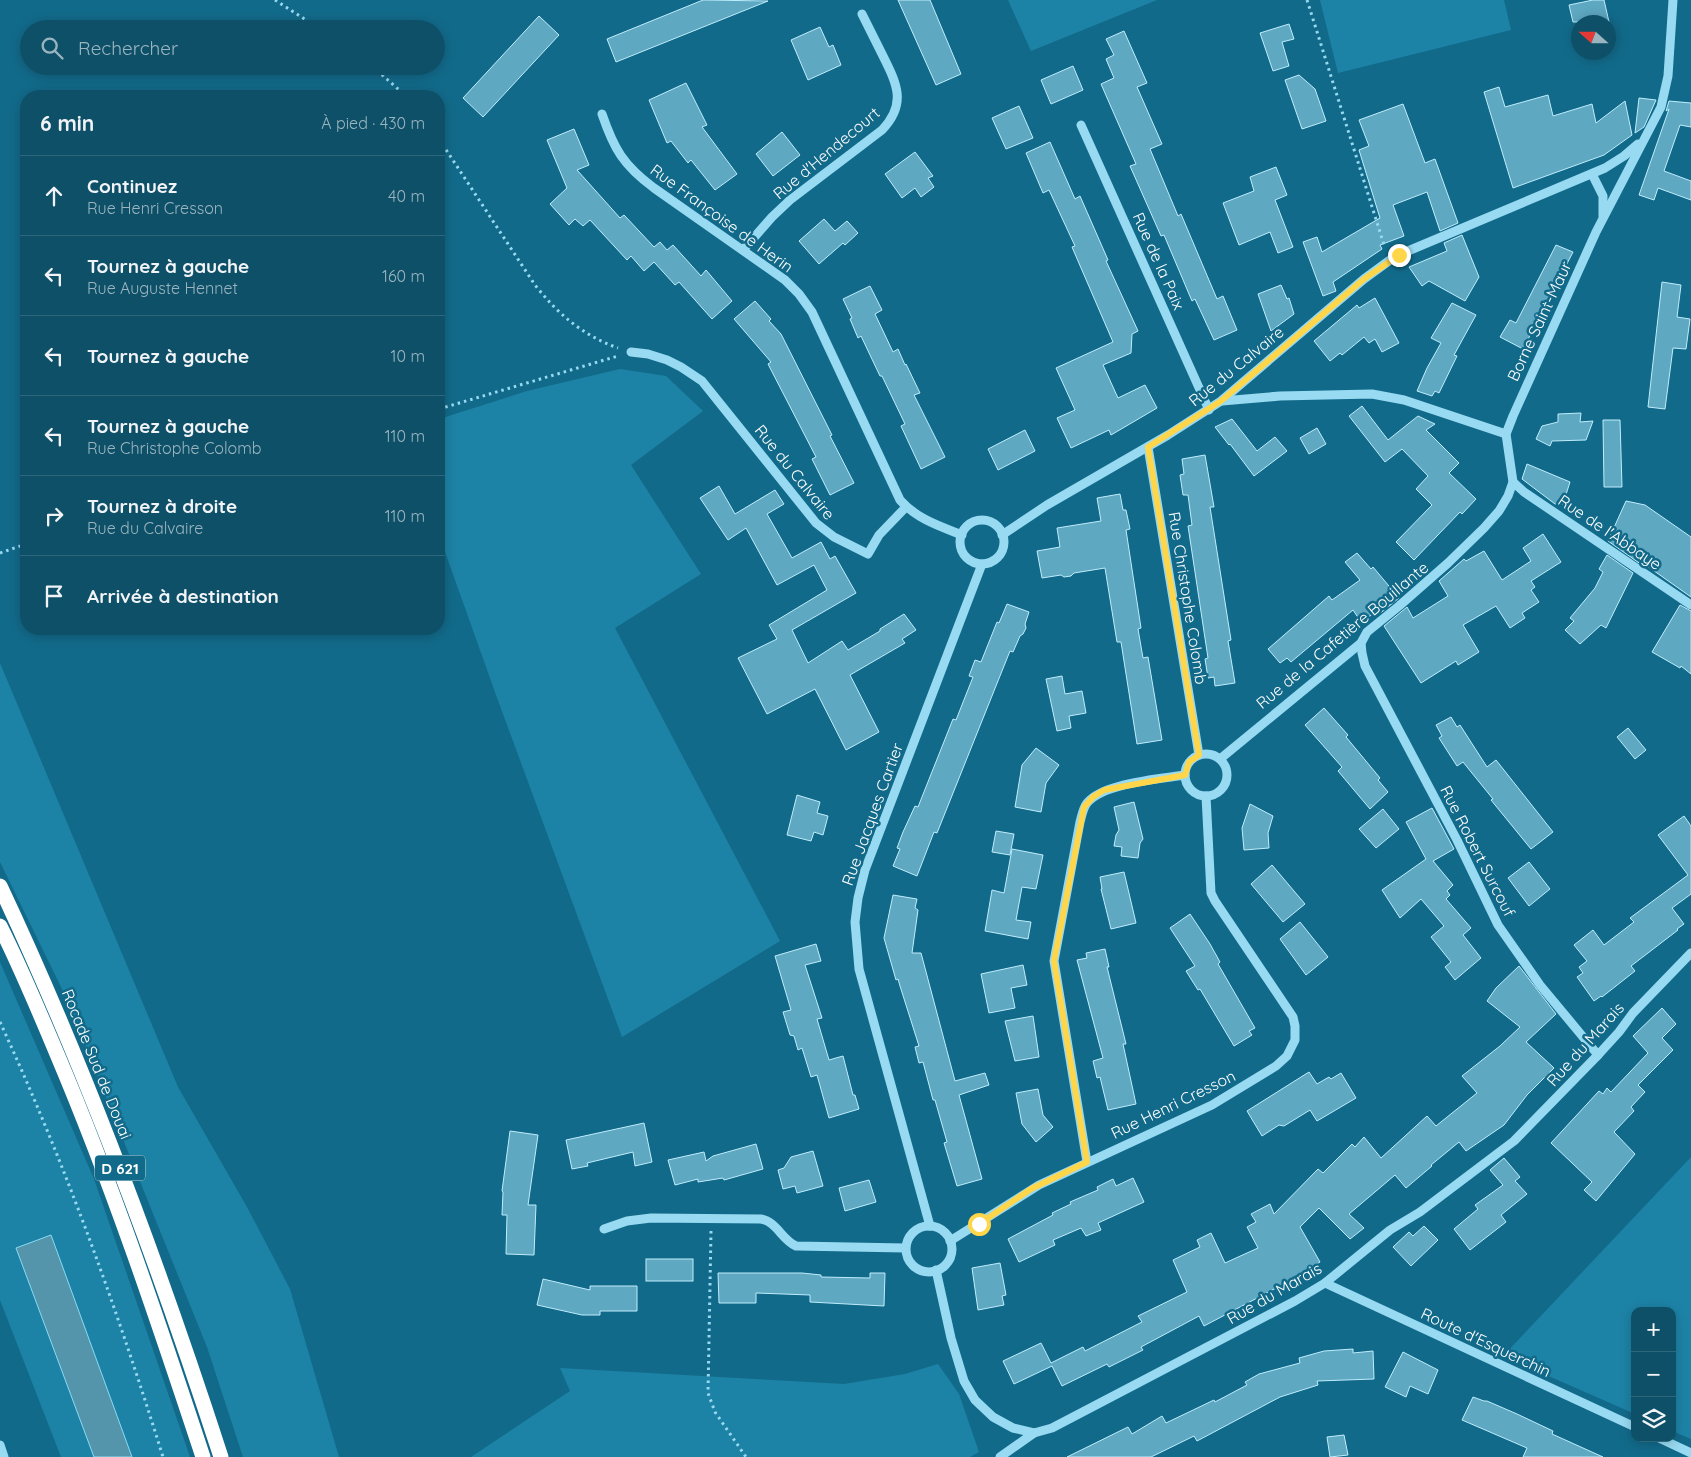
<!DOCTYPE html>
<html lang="fr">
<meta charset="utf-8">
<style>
:root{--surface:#0e5068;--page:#1c5a71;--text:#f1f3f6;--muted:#9bb5c0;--line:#2e677c}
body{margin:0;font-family:Quicksand,sans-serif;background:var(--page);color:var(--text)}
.controls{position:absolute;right:15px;bottom:15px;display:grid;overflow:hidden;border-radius:10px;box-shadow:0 2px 12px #0003}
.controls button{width:45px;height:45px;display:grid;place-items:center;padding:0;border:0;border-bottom:1px solid var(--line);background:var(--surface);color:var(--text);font:25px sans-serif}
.compass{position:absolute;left:1571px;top:15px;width:45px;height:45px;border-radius:50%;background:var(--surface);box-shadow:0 2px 12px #0003;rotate:291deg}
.stop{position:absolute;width:15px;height:15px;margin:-11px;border:4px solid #ffd54a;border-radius:50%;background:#fff}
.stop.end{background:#ffd54a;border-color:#fff;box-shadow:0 1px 5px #0008}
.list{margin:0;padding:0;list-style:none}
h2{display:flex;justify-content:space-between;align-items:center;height:65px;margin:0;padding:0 20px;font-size:21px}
h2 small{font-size:16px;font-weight:400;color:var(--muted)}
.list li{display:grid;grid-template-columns:32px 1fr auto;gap:15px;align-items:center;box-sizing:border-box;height:80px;padding:0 20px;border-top:1px solid var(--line)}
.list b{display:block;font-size:19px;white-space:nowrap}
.list p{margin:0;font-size:16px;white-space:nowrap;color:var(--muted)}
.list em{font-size:16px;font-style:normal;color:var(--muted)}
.icon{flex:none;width:28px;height:28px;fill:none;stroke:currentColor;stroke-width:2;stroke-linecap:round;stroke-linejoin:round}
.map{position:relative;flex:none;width:1691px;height:1457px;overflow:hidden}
.search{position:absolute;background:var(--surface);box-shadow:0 2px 12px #0003;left:20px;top:20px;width:425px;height:55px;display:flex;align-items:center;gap:12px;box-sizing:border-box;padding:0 18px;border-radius:28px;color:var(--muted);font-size:19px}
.panel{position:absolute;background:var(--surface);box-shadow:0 2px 12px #0003;left:20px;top:90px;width:425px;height:545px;border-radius:20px}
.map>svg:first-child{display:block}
.green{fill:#1d83a6}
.water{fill:#5495ac;stroke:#8adaf4}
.building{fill:#5ea8c2;stroke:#bfedfc}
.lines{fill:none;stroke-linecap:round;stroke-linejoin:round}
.path{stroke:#98daf1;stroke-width:3;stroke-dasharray:2.5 4;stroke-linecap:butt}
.minor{stroke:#98daf1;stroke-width:9}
.highway{stroke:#fff;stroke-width:15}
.route{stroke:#ffd54a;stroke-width:6}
.labels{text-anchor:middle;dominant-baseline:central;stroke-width:5;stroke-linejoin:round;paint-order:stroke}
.shield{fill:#126a8a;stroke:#b8d2dc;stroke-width:1}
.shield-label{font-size:15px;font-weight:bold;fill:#fff}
.street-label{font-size:16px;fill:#fff;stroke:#126a8a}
</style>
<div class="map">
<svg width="1691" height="1457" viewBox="0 0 1691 1457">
<rect width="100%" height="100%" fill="#126a8a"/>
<!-- green -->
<g class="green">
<path d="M1008 0H1157L1031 51Z"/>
<path d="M1320 0H1504L1511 30 1338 73Z"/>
<path d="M620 369 666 376 703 411 631 465 701 574 615 628 780 941 622 1037 496 695 439 535V419L527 391Z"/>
<path d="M0 663 178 1087 247 1207 290 1289 339 1457H243L207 1347 63 991 0 862Z"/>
<path d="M0 962 94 1179 190 1457H61L0 1300Z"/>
<path d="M1691 1157V1439L1672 1431V1311H1635V1414L1503 1356Z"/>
<path d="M938 1364 959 1394 979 1452 970 1457H471L570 1391 560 1368 844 1384 905 1374Z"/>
</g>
<!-- water -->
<path class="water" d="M51 1235 132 1457H94L16 1248Z"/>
<!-- building -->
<g class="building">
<path d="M703 0 768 1 616 62 607 39Z"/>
<path d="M898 0H930L961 74 936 85Z"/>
<path d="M1593 0H1604L1609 22H1573L1569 5Z"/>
<path d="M539 16 559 35 483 117 463 98Z"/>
<path d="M1289 24 1294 39 1282 42 1289 66 1273 71 1260 33Z"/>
<path d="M820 27 829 47 833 45 841 65 808 80 791 40Z"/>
<path d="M1124 31 1147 83 1137 87 1162 144 1150 149 1178 216 1181 214 1217 299 1223 296 1237 330 1214 340 1195 299 1192 301 1164 235 1161 236 1130 166 1136 164 1101 84 1114 78 1106 59 1114 55 1106 39Z"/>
<path d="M1073 66 1083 90 1051 104 1041 80Z"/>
<path d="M1299 75 1315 89 1326 121 1302 129 1285 80Z"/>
<path d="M686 83 707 125 702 127 737 174 715 190 691 160 688 163 671 141 667 143 649 100Z"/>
<path d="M1499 87 1505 107 1548 95 1553 116 1592 104 1596 123 1625 101 1632 135 1604 155 1513 188 1484 92Z"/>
<path d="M1639 98 1656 100 1644 127 1635 133Z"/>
<path d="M1669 101 1691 103V127L1680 125 1664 171 1691 181V200L1658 188 1654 200 1639 195 1669 109 1666 111Z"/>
<path d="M1403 104 1425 163 1435 159 1458 223 1440 231 1427 192 1393 205 1404 236 1380 245 1382 249 1333 282 1336 291 1323 296 1303 242 1317 237 1322 252 1380 218 1359 150 1369 146 1359 120Z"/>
<path d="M1019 106 1033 138 1006 149 992 118Z"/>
<path d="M574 129 589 165 577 170 620 218 624 215 654 247 660 242 667 250 673 245 701 276 706 270 732 301 712 319 679 282 675 285 654 262 644 271 631 256 627 260 590 220 583 226 575 219 569 225 550 204 567 188 547 140Z"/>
<path d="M782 132 800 155 773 176 756 154Z"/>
<path d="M1050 142 1075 199 1080 196 1108 260 1106 261 1138 331 1132 334 1131 353 1103 365 1118 398 1145 385 1157 408 1111 435 1109 430 1071 448 1057 418 1075 410 1056 368 1113 342 1072 247 1075 246 1049 190 1043 193 1026 153Z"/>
<path d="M915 152 933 176 928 178 934 187 921 197 915 188 902 198 885 174Z"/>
<path d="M1276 167 1287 195 1275 200 1293 247 1278 253 1270 232 1239 245 1223 203 1254 191 1250 177Z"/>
<path d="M824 219 835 231 847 221 858 233 845 245 843 243 819 264 799 241Z"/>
<path d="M1462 235 1479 277 1465 301 1429 281 1422 286 1409 267 1447 251 1444 243Z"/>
<path d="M1556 245 1573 252 1523 349 1500 337 1510 320 1516 323Z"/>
<path d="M1662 282 1681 285 1677 317 1690 319 1686 349 1673 348 1665 409 1648 407Z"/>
<path d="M1281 285 1287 299 1289 298 1294 314 1271 331 1258 294Z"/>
<path d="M870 286 882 310 875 314 893 352 898 349 905 365 906 364 920 393 914 395 945 457 921 469 901 426 905 424 882 376H880L861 336 858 338 850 319 852 318 843 299Z"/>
<path d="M1375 298 1399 343 1382 352 1375 339 1369 343 1364 337 1342 355 1340 353 1330 361 1314 341 1357 305 1359 308Z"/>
<path d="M755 301 771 319 769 321 781 334 832 435 830 436 854 483 830 495 812 459 816 457 768 364 771 362 734 319Z"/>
<path d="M1452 303 1476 315 1454 355 1457 356 1439 393 1435 391 1432 396 1417 391 1427 368 1441 343 1431 338Z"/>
<path d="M1362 406 1388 440 1418 416 1435 424 1426 430 1459 463 1449 473 1476 499 1462 514 1460 512 1414 560 1396 542 1432 505 1416 489 1428 476 1402 449 1385 462 1349 416Z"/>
<path d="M1581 413 1580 422 1593 421 1586 440 1552 441 1550 446 1536 439 1542 426 1558 422V414Z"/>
<path d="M1232 419 1257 451 1275 437 1287 451 1254 476 1230 444 1229 445 1215 427Z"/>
<path d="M1603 420H1620L1622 487H1604Z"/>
<path d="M1317 428 1326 444 1309 454 1300 438Z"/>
<path d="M1025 430 1035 451 998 470 988 449Z"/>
<path d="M1205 455 1214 507H1210L1231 640 1228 641 1235 683 1215 686 1214 677 1208 678 1205 659 1208 658 1188 526 1192 525 1188 495H1183L1180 475 1184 474 1182 459Z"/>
<path d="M1527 464 1570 482 1563 504H1555L1522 479Z"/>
<path d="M719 486 735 514 775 490 784 504 767 514 792 558 821 542 830 559 835 556 856 593 792 630 808 663 842 641 848 650 880 631V629L904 614 916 630 902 639 905 643 850 675 879 732 846 750 815 689 767 714 738 658 777 639 769 625 827 590 814 565 777 585 746 528 728 540 700 498Z"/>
<path d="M1120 494 1123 510H1126L1130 529 1126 530 1141 628 1138 629 1143 658 1148 657 1162 740 1137 744 1121 642H1117L1105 568 1074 573 1071 576 1064 577 1061 575 1042 578 1037 551 1060 547 1057 528 1101 521 1097 498Z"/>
<path d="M1626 501 1645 505 1691 537V597L1640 561 1639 563 1608 541Z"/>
<path d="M1543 534 1561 562 1531 581 1535 587 1531 590 1539 602 1522 613 1525 618 1510 628 1496 606 1463 625 1479 652 1458 665 1456 661 1421 683 1384 626 1407 607 1413 618 1448 596 1439 581 1464 559 1466 561 1484 551 1502 580 1531 561 1523 548Z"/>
<path d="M1357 553 1371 569 1373 567 1399 598 1378 615 1376 612 1361 622 1353 610 1291 662 1287 658 1280 663 1268 649 1329 596 1332 600 1360 580 1345 562Z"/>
<path d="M1607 555 1633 573 1606 628 1601 625 1580 644 1565 630 1574 621 1570 618 1595 588 1603 572 1599 569Z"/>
<path d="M1007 604 1029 612 1025 624 1026 628 1023 634 1020 636 1013 652 1010 651 937 833 934 832 917 876 893 866 900 849 897 848 903 832 915 806 918 807 953 719 956 720 973 677 969 676 975 660 981 662 997 622 999 623Z"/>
<path d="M1680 605 1691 611V674L1681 666 1680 668 1652 652Z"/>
<path d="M1062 676 1065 694 1082 691 1086 713 1069 716 1071 728 1057 731 1046 679Z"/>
<path d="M1324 708 1348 735 1346 737 1380 778 1378 780 1388 792 1370 809 1338 771 1342 767 1305 725Z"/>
<path d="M1451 717 1457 727 1460 725 1487 767 1496 760 1553 832 1531 849 1491 800 1493 799 1463 762 1457 766 1439 738 1442 736 1436 725Z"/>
<path d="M1628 728 1646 750 1635 759 1617 737Z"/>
<path d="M1036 748 1059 765 1046 783 1041 812 1015 807 1022 765Z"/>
<path d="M797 795 820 802 817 813 828 816 823 835 814 832 811 841 787 835Z"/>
<path d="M1134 802 1143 839 1140 843 1138 858 1121 856 1122 847 1114 846 1116 835 1119 830 1114 807Z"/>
<path d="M1250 804 1273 816 1268 833 1269 848 1244 850 1242 828Z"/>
<path d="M1432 808 1454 849 1433 861 1453 885 1447 891 1450 895 1446 899 1471 928 1463 935 1481 958 1455 980 1445 967 1451 962 1431 937 1444 926 1421 899 1400 918 1382 890 1426 859 1406 822Z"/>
<path d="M1383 809 1399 829 1376 848 1359 829Z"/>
<path d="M1684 816 1691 826V894L1672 908 1684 924 1677 929 1678 930 1631 966 1635 971 1602 997 1601 996 1594 1001 1577 977 1583 973 1579 967 1587 961 1574 945 1593 930 1604 945 1634 922 1630 918 1688 875 1658 835Z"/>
<path d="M996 831 1014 834 1010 855 992 852Z"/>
<path d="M1012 849 1043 855 1036 889 1022 887 1016 920 1031 922 1028 939 985 931 992 890 1004 893Z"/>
<path d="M1529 862 1550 889 1529 906 1508 878Z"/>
<path d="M1272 865 1305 904 1283 922 1251 884Z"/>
<path d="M1124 872 1136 923 1111 929 1101 889H1102L1100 877Z"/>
<path d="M893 895 917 899 915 908 918 910 912 953H921L955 1081 985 1073 989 1085 959 1095 982 1179 957 1186 944 1143 947 1142 935 1100H933L923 1062 919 1063 915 1047 919 1046 900 986 898 979 896 980 884 938Z"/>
<path d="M1190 914 1210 944 1220 962 1218 964 1255 1028 1249 1031 1252 1035 1234 1046 1200 989 1198 990 1186 971 1195 966 1170 928Z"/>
<path d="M1300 922 1328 957 1306 975 1280 939Z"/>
<path d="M816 944 821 961 805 965 822 1018 817 1019 829 1060 843 1056 853 1095H855L859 1109 829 1118 817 1075 811 1077 802 1048 798 1050 794 1036 790 1035 783 1012 791 1010 775 956Z"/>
<path d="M1105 949 1109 967H1107L1126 1044H1123L1136 1104 1108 1110 1100 1077 1097 1078 1093 1061 1103 1058 1077 960 1087 958 1086 953Z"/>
<path d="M1023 965 1027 985 1011 988 1015 1008 989 1013 981 974Z"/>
<path d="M1519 966 1556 1014 1526 1042 1554 1068 1527 1095 1504 1125 1466 1151 1459 1142 1431 1165 1432 1166 1406 1188 1395 1175 1349 1214 1364 1228 1350 1239 1319 1208 1300 1227 1320 1262 1299 1276 1204 1326 1199 1316 1141 1347 1143 1350 1109 1367 1107 1364 1062 1386 1052 1366 1014 1384 1003 1361 1041 1343 1051 1363 1083 1347 1085 1351 1142 1322 1138 1316 1187 1292 1173 1260 1200 1247 1197 1240 1211 1233 1225 1263 1258 1248 1247 1227 1256 1222 1251 1214 1270 1204 1274 1214 1318 1169 1323 1173 1352 1144 1355 1147 1364 1137 1381 1158 1427 1116 1436 1126 1477 1093 1462 1076 1500 1046 1520 1027 1487 1001 1496 988Z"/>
<path d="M1662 1008 1676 1024 1662 1038 1673 1050 1638 1085 1645 1092 1631 1107 1634 1111 1614 1132 1635 1154 1596 1201 1584 1190 1592 1182 1551 1143 1599 1091 1603 1094 1607 1088 1611 1092 1648 1053 1633 1036Z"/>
<path d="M1033 1016 1039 1057 1015 1061 1005 1021Z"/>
<path d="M1309 1072 1317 1084 1329 1077 1331 1079 1341 1073 1356 1098 1317 1121 1310 1110 1284 1126 1279 1125 1262 1136 1247 1111Z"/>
<path d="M1038 1089 1043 1115 1053 1127 1036 1142 1022 1124 1016 1093Z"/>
<path d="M644 1123 652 1162 635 1166 633 1152 587 1163 588 1166 572 1169 566 1140Z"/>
<path d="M510 1131 538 1135 528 1205H536L534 1255 506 1254 507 1215H502L503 1192 502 1191Z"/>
<path d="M756 1144 763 1169 724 1180 723 1178 698 1182V1179L675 1185 668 1160 704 1152 706 1161 713 1156Z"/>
<path d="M813 1151 823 1186 797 1193 795 1186 783 1189 778 1170 784 1168 791 1157Z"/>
<path d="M1504 1158 1520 1177 1515 1181 1527 1194 1501 1215 1506 1222 1470 1250 1454 1229 1478 1209 1475 1205 1503 1185 1490 1170Z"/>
<path d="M1133 1178 1144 1202 1098 1223 1101 1230 1086 1236 1081 1228 1053 1240 1055 1245 1019 1262 1008 1239 1053 1215 1052 1213 1071 1204 1070 1202 1098 1190 1097 1187 1113 1179 1116 1186Z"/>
<path d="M869 1180 876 1202 845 1211 839 1188Z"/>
<path d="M1424 1226 1438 1240 1411 1266 1393 1247 1409 1232 1413 1236Z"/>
<rect x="646" y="1259" width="47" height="22"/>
<path d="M1000 1263 1006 1295 1002 1296 1004 1305 978 1310 972 1268Z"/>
<path d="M718 1273H802L821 1275V1277L870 1278V1273H885L884 1306 810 1302V1295L756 1293V1303H719Z"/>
<path d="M543 1279 590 1290V1286H637V1311H600V1315H582L537 1305Z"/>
<path d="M1353 1349V1353L1373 1351 1374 1379 1317 1381 1318 1385 1280 1397 1197 1441 1194 1436 1151 1457H1067L1128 1427 1132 1434 1162 1416 1166 1423 1214 1400 1215 1402 1247 1385 1245 1382 1259 1374 1300 1363 1299 1358 1324 1351Z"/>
<path d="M1403 1352 1438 1370 1428 1394 1410 1386 1406 1397 1385 1387Z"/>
<path d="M1473 1397 1484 1401H1487L1517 1414 1553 1431 1552 1434 1603 1457H1523L1527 1448 1462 1420Z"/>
<path d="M1344 1435 1348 1455 1330 1457 1327 1437Z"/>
</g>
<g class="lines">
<!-- path -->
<g class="path">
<path d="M275 0 320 29"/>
<path d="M1307 0 1385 248"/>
<path d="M372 66 406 96"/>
<path d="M439 139 535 285C558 314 582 335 618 348"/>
<path d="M439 409 618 356"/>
<path d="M0 553 26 544"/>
<path d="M0 1022C65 1163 117 1309 163 1457"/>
<path d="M711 1231 708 1393 715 1412 746 1457"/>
</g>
<!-- minor -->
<g class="minor">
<path d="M602 114C614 149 623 165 654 188L785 280 799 294 812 312 900 500C917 519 939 526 962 535"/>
<path d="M1081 125 1209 410"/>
<path d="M1592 174 1603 196V216"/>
<path d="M743 250 772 217 790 200 882 130C907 104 897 84 883 56 876 42 869 28 862 14"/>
<path d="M631 352 648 354 667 360 681 367 702 381 816 523 834 537 868 554 879 535 906 507"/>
<path d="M1222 401 1280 396 1372 394 1404 400 1506 434"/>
<path d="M1148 447 1199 755"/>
<path d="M1513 482 1524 492 1691 605"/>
<circle cx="982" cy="542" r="22"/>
<path d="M1002 535 1047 505 1168 435 1221 401 1364 279 1390 260 1408 251 1605 168 1624 156 1638 144"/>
<path d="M1361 643 1362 653 1365 666 1457 840 1498 925 1540 985 1598 1055"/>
<circle cx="1206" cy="775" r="21"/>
<path d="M1220 759 1361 643 1367 632 1399 606 1448 563 1484 528 1499 511 1508 496 1513 482 1506 434 1513 416 1596 232 1661 107 1668 76 1673 0"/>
<path d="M1087 1162 1054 961 1080 822C1082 815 1083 808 1087 803 1103 783 1159 779 1185 775"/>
<circle cx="929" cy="1249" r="23"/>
<path d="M930 1226 859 969 855 922 858 898 865 870 982 564"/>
<path d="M604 1229 627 1221 651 1218 761 1219C777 1222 782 1240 796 1246L905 1248"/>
<path d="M950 1241 1039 1185 1212 1105 1276 1066 1287 1056 1295 1040V1026L1293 1017 1215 901 1211 893 1206 796"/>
<path d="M936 1270 951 1338 964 1381 975 1400 993 1417 1013 1428 1034 1433 1052 1428 1295 1301 1325 1283 1390 1230 1420 1212 1514 1141 1598 1055 1619 1032 1633 1013 1691 953"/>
<path d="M1325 1283 1635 1427"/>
<path d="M1659 1438 1691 1453"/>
<path d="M0 1445 4 1457"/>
<path d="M1000 1457 1034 1433"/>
</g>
<!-- highway -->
<g class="highway">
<path d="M0 886C87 1071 158 1263 221 1457"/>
<path d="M0 926C21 968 39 1011 57 1054 113 1186 158 1321 203 1457"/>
</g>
</g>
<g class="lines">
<!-- route -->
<path class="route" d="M979 1224 1031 1189 1087 1162 1054 961 1084 807 1093 797 1104 790 1185 775 1189 762 1199 755 1148 447 1221 401 1364 279 1399 255"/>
</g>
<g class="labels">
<!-- shield labels -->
<rect class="shield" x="95" y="1155.5" width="50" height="25" rx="4"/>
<g class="shield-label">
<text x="120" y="1168">D 621</text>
</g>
<!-- street labels -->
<g class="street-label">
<text transform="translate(826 153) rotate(-40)">Rue d'Hendecourt</text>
<text transform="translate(722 218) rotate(36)">Rue Françoise de Herin</text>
<text transform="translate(1159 261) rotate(66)">Rue de la Paix</text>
<text transform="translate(1539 321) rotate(-65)">Borne Saint-Maur</text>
<text transform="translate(1236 366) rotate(-39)">Rue du Calvaire</text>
<text transform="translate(795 472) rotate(51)">Rue du Calvaire</text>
<text transform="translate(1610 532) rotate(34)">Rue de l'Abbaye</text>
<text transform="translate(1188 598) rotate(81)">Rue Christophe Colomb</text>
<text transform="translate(1342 635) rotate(-40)">Rue de la Cafetière Bouillante</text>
<text transform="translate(872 814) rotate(-70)">Rue Jacques Cartier</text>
<text transform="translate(1478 851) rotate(63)">Rue Robert Surcouf</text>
<text transform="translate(1585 1044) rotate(-48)">Rue du Marais</text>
<text transform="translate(97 1064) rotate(68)">Rocade Sud de Douai</text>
<text transform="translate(1173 1104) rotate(-26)">Rue Henri Cresson</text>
<text transform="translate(1274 1293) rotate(-30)">Rue du Marais</text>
<text transform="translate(1486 1342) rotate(25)">Route d'Esquerchin</text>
</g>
</g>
</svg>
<div class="controls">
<button>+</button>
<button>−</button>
<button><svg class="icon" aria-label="layers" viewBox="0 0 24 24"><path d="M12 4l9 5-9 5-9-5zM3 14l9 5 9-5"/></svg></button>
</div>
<svg class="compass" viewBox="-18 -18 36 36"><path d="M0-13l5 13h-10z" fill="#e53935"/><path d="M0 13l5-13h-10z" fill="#9bb5c0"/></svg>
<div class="stop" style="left:979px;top:1224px"></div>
<div class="stop end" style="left:1399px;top:255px"></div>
<div class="search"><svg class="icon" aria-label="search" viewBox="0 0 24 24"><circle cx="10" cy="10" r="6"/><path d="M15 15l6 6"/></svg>Rechercher</div>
<section class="panel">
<h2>6 min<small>À pied · 430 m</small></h2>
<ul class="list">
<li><svg class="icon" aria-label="ahead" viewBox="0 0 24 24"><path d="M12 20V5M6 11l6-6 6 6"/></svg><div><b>Continuez</b><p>Rue Henri Cresson</p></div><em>40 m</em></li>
<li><svg class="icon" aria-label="left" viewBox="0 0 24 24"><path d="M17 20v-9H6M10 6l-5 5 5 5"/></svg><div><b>Tournez à gauche</b><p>Rue Auguste Hennet</p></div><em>160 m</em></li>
<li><svg class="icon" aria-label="left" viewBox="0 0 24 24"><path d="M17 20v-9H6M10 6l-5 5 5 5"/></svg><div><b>Tournez à gauche</b></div><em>10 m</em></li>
<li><svg class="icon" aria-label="left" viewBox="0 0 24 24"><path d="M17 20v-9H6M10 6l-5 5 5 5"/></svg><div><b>Tournez à gauche</b><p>Rue Christophe Colomb</p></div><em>110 m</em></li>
<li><svg class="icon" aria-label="right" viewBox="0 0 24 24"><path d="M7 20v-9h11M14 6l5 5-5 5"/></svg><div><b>Tournez à droite</b><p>Rue du Calvaire</p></div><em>110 m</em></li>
<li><svg class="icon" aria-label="arrive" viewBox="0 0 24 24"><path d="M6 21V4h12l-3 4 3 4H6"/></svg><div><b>Arrivée à destination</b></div></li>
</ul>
</section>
</div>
